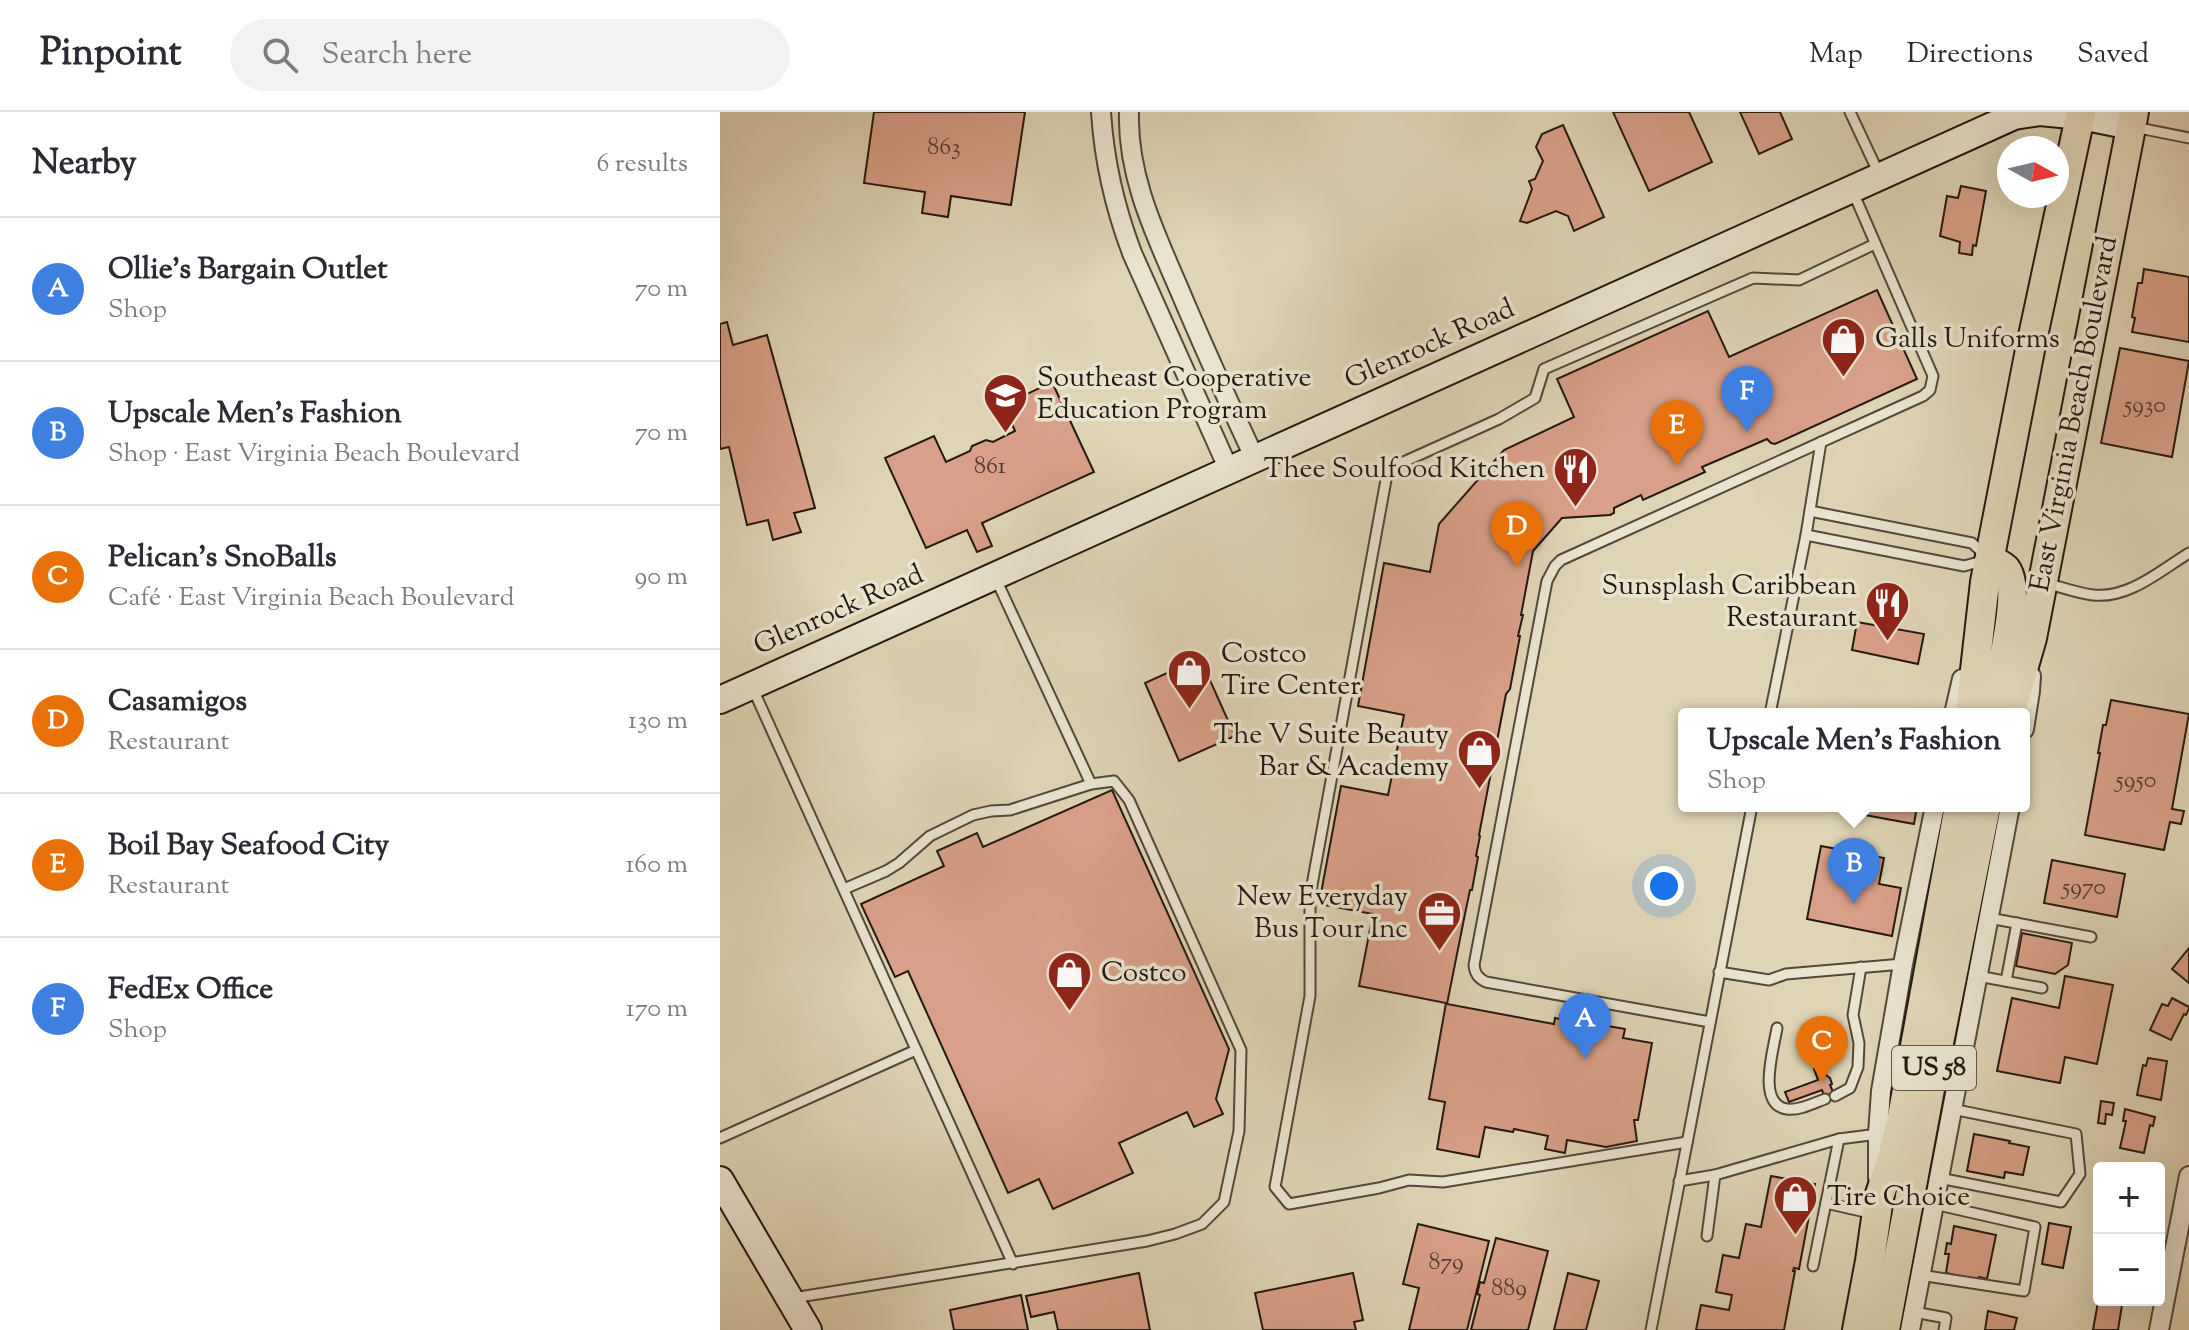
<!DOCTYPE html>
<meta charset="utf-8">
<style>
:root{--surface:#fff;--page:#f2f2f3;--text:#2b2b33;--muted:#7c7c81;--line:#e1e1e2;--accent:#d93025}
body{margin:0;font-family:"Sorts Mill Goudy",serif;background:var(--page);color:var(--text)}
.controls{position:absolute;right:24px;bottom:24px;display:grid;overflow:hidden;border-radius:8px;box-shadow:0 8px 32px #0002}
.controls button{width:72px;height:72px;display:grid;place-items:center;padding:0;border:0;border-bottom:2px solid var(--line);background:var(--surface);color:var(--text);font:40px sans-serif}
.compass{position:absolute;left:1277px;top:24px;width:72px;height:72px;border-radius:50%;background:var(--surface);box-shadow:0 8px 32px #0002;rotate:98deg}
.you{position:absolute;left:944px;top:774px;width:28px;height:28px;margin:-20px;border:6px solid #fff;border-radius:50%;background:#1a73e8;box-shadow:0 0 0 12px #1a73e833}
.badge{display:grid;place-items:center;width:52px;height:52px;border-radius:50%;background:var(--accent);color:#fff;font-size:26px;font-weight:700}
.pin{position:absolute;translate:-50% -66px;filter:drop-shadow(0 2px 4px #0008)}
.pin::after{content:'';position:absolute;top:42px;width:28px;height:24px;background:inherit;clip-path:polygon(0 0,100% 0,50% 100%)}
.popup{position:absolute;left:958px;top:596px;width:352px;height:104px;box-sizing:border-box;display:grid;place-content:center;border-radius:8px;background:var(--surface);filter:drop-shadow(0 2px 6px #0005);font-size:26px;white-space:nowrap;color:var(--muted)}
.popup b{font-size:30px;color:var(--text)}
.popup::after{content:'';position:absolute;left:50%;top:100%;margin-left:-16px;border:16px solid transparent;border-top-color:var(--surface)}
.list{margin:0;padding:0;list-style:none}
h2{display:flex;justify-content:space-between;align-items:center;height:104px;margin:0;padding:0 32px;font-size:34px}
h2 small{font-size:26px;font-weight:400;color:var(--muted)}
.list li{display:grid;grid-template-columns:52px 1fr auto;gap:24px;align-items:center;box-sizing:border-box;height:144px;padding:0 32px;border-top:2px solid var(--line)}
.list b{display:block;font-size:30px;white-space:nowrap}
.list p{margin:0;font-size:26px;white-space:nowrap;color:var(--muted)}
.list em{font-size:26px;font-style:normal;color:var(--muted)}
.icon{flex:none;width:44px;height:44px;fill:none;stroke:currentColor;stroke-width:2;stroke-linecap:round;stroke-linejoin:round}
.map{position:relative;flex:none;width:1469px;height:1218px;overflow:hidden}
header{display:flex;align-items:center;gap:48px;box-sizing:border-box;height:112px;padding:0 40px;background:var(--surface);border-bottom:2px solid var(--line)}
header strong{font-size:38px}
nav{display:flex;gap:44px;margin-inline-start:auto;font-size:28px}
.search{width:560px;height:72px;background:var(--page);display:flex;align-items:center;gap:20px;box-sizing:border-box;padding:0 28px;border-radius:44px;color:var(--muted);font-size:30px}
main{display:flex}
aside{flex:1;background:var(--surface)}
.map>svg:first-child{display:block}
.building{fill:#d8a088;stroke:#241910;stroke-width:2}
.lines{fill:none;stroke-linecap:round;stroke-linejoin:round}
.lane-casing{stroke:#534839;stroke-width:13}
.street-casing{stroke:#534839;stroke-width:22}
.secondary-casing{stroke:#241910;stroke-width:30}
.primary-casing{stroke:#241910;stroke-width:32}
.lane{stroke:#eae3ce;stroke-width:9}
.street{stroke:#eae3ce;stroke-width:18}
.secondary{stroke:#eae3ce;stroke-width:26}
.primary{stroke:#dfd4b4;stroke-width:28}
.labels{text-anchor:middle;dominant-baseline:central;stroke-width:7;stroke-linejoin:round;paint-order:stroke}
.number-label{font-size:24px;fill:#513b2e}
.shield{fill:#eae3ce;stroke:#5f5649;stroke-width:2}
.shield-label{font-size:26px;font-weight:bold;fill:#241910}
.poi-label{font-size:28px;fill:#241910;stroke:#eae3ce;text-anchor:start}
.street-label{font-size:28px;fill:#241910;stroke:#eae3ce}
</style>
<header>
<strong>Pinpoint</strong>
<div class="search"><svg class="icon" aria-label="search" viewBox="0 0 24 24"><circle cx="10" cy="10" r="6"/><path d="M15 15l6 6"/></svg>Search here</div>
<nav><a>Map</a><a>Directions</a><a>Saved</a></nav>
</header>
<main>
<aside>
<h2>Nearby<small>6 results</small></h2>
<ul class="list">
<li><span class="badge" style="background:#3f7fe0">A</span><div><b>Ollie's Bargain Outlet</b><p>Shop</p></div><em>70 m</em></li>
<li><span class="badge" style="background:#3f7fe0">B</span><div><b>Upscale Men's Fashion</b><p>Shop · East Virginia Beach Boulevard</p></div><em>70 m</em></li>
<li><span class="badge" style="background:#e8710a">C</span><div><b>Pelican's SnoBalls</b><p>Café · East Virginia Beach Boulevard</p></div><em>90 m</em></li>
<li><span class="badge" style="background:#e8710a">D</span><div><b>Casamigos</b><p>Restaurant</p></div><em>130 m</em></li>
<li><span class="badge" style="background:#e8710a">E</span><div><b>Boil Bay Seafood City</b><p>Restaurant</p></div><em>160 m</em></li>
<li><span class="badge" style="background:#3f7fe0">F</span><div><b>FedEx Office</b><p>Shop</p></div><em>170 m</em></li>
</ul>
</aside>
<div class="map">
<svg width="1469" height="1218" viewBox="0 0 1469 1218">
<rect width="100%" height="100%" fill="#dfd4b4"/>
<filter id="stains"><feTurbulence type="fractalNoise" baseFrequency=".0025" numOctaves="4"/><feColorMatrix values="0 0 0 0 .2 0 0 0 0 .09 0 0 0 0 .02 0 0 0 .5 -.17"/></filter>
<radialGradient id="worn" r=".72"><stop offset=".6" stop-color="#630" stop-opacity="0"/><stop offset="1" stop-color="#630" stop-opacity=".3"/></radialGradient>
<!-- building -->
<g class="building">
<path d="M154 0H305L291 93 231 84 228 105 202 101 205 80 144 71Z"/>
<path d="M893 0H969L992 50 929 79Z"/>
<path d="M1020 0H1060L1072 27 1039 42Z"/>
<path d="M843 13 884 105 854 119 848 104 836 99 807 111 800 109 812 77 809 69 815 67 823 49 816 35 822 22Z"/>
<path d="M1241 74 1266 79 1256 134 1253 133 1252 143 1239 141 1240 130 1220 124 1227 84 1238 86Z"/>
<path d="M1424 157 1469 165V230L1412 220 1415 206 1412 205 1418 171H1422Z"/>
<path d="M1157 178 1197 267 1055 332 1051 331 1047 327 982 355 985 360 923 388 921 383 894 396V401L890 403 842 406 813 439 801 503H803L798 524H800L790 577 786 582 759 723 760 724 756 744 758 745 752 778H750L746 797 727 892 834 912 835 906 840 907V903L857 906 858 904 889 910 888 914 905 917 903 926 932 931 918 1008H914L917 1029 886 1035 847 1028 845 1041 825 1037 828 1024 794 1017 793 1020 765 1015 759 1045 717 1037 725 990 709 987 726 891 639 874 653 802 599 792 621 674 668 683 684 603 638 594 664 451 710 460 719 412 784 338 854 305 837 267 988 199 1009 245Z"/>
<path d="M7 210 13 233 47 223 95 396 74 401 81 420 53 428 48 408 27 413 9 335 0 337V212Z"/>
<path d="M1400 236 1469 249 1452 345 1381 331Z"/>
<path d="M332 270 374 360 262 411 272 434 257 440 247 418 206 436 165 346 214 324 226 350 250 339 252 334 266 328 273 330 295 319 284 293Z"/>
<path d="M1137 510 1204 522 1198 552 1132 538Z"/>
<path d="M480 546 515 624 459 649 425 571Z"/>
<path d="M1391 588 1469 602 1452 697 1464 699 1461 712 1450 710 1444 738 1365 723 1380 641H1378L1383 613H1386Z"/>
<path d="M392 678 509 937 496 987 503 1002 474 1015 467 1000 399 1031 413 1061 333 1097 319 1067 288 1081 188 859 175 865 141 792 224 754 217 739 257 721 263 735Z"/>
<path d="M1113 694H1197L1194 712 1112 697Z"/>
<path d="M1101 734 1164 746 1159 772 1181 776 1172 824 1087 807Z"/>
<path d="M1332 748 1405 762 1397 805 1324 791Z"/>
<path d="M1302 821 1352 831 1348 853 1335 862 1296 854Z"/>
<path d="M1469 836V871L1452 857Z"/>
<path d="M1345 864 1393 873 1377 952 1345 945 1340 971 1277 959 1292 886 1339 896Z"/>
<path d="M1452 886 1469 895V897L1466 903 1464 902 1451 928 1430 918 1442 892 1448 894Z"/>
<path d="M1428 946 1447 949 1441 988 1417 983 1423 953 1426 954Z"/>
<path d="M1102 954 1106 963 1110 966 1112 972 1110 973 1115 984 1113 987 1106 990 1102 978 1069 990 1065 980 1098 968 1094 957Z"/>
<path d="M1381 989 1394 991 1392 1003 1386 1002 1385 1012 1378 1011Z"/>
<path d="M1405 997 1435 1005 1433 1014 1430 1013 1424 1041 1400 1036 1406 1009H1403Z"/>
<path d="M1254 1022 1290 1029 1289 1031 1309 1035 1303 1063 1285 1060 1284 1066 1247 1059Z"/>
<path d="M1051 1064 1095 1072 1079 1157 1074 1156 1073 1159H1075L1064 1218H976L981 1193 1009 1198 1012 1183 996 1180 1003 1143 1019 1146 1026 1112 1041 1115Z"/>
<path d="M1329 1111 1351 1115 1343 1156 1322 1152Z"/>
<path d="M698 1112 769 1129 747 1218H689L699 1176 683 1172Z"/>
<path d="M1234 1114 1276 1123 1267 1167 1259 1165 1258 1168 1226 1161 1229 1142H1225L1227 1131 1231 1132Z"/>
<path d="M776 1126 828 1139 808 1218H751L760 1183 757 1182 760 1170 764 1171Z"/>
<path d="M419 1161 430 1218H338L334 1200 311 1205 306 1184Z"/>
<path d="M633 1161 643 1208 634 1210 636 1218H543L535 1181Z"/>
<path d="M848 1161 879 1169 866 1218H834Z"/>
<path d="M301 1183 308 1218H234L230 1198Z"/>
<path d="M1382 1188H1401L1400 1193H1402L1398 1218H1373L1378 1190H1381Z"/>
<path d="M1268 1199 1297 1206 1294 1218H1265Z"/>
</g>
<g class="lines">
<defs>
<g id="lane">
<path d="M1130 0 1159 62"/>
<path d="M1414 15 1469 26"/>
<path d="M1090 399 1252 431 1264 442"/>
<path d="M1086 423 1244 454 1266 448"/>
<path d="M275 465 371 672"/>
<path d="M1325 471C1341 475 1357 481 1373 483 1409 487 1441 458 1469 441"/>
<path d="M33 577 293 1152"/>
<path d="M1050 602 1086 423 1101 330"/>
<path d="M1269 806 1371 825"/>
<path d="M999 860 1049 868 1066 862 1183 852"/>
<path d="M1258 864 1322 876"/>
<path d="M1286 869 1297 811"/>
<path d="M990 910 766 870C758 866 755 862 754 853L827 469 835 454 841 448 1203 284 1210 278 1213 264 1133 80"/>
<path d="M1057 916C1054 936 1036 993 1067 997 1079 999 1094 991 1105 987"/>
<path d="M1115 984 1130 976 1138 955 1139 931 1133 903 1141 855"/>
<path d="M0 1026 196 938"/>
<path d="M967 1030 723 1070 689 1068 659 1076 569 1092 555 1075 590 884V784L668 357 779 307 815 286 824 257 1033 166 1079 168 1155 132"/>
<path d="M1219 1066 1341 1090 1360 1062 1356 1022 1232 997"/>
<path d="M959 1069 995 1063"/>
<path d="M1106 1091 1154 1102"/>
<path d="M987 1124 995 1063 1119 1027 1158 1022"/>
<path d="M1093 1154 1119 1027"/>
<path d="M1200 1163 1304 1179 1315 1115 1214 1092"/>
<path d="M73 1186 427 1129 455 1122 482 1112 504 1090 519 1019 521 938 409 688 394 669 371 672 290 698 271 699 253 703 210 724 179 751 166 759 124 777"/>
<path d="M1194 1200 1226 1206 1224 1218"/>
<path d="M931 1218 1032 694"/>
</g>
<g id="street">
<path d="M381 0C384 48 395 96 412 141L509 358"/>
<path d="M409 0C407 64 435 121 459 177 483 234 509 291 535 347"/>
<path d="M1234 602 1242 567"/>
<path d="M1304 617 1310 579 1311 564"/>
<path d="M1158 1066V1022L1161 979 1183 852 1215 694"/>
<path d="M1190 1218 1290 694"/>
<path d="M1439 1218 1469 1064"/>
</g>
<g id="secondary">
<path d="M0 588 1294 4 1320 0 1361 4 1411 14"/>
<path d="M0 1068 88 1218"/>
</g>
<g id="primary">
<path d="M1270 447C1274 450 1283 453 1286 457 1304 479 1277 573 1272 602"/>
<path d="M1250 602 1265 470 1310 238 1361 0"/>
<path d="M1290 602 1312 526 1414 0"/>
<path d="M1137 1218 1150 1149 1159 1085 1171 1050 1182 1005 1239 694"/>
<path d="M1165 1218 1214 956 1266 694"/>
</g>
</defs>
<!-- lane casing -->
<use href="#lane" class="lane-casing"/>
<!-- street casing -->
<use href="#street" class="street-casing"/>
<!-- secondary casing -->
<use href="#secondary" class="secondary-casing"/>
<!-- primary casing -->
<use href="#primary" class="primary-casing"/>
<!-- lane -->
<use href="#lane" class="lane"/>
<!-- street -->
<use href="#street" class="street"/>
<!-- secondary -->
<use href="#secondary" class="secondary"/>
<!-- primary -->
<use href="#primary" class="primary"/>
</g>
<!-- icons -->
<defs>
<symbol id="shop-pin" viewBox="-11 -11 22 30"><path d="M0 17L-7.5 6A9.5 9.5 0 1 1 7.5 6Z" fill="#8f2418" stroke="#eae3ce"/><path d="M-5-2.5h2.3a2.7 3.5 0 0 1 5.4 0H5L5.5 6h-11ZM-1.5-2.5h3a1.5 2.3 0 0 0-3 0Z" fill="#fff"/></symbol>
<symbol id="school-pin" viewBox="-11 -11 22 30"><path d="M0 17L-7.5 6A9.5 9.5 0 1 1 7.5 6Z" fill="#8f2418" stroke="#eae3ce"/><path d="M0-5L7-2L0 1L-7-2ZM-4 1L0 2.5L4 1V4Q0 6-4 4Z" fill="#fff"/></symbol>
<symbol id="restaurant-pin" viewBox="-11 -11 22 30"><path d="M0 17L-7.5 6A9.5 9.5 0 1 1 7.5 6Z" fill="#8f2418" stroke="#eae3ce"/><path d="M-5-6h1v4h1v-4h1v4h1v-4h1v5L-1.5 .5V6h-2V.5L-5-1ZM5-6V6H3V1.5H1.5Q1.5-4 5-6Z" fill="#fff"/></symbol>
<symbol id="office-pin" viewBox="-11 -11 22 30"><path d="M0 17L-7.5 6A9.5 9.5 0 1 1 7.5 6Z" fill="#8f2418" stroke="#eae3ce"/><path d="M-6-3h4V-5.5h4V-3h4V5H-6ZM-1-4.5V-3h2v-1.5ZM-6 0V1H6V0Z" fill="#fff"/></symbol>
</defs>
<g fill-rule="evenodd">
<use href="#shop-pin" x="1098" y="202" width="51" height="69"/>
<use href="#school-pin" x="260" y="258" width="51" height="69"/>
<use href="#restaurant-pin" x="830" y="332" width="51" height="69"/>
<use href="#restaurant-pin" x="1142" y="466" width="51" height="69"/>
<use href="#shop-pin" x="444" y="534" width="51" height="69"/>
<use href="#shop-pin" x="734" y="614" width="51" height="69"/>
<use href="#office-pin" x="694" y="776" width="51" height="69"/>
<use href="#shop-pin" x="324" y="836" width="51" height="69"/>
<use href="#shop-pin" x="1050" y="1060" width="51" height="69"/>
</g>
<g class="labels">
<!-- number labels -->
<g class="number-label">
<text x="224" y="36">863</text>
<text x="1425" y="294">5930</text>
<text x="270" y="355">861</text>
<text x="1416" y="669">5950</text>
<text x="1364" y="776">5970</text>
<text x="726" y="1151">879</text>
<text x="789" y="1177">889</text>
</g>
<!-- shield labels -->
<rect class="shield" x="1172" y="934" width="84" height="44" rx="6"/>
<g class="shield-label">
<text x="1214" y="956">US 58</text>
</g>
<!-- poi labels -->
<g class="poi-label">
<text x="1155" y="228">Galls Uniforms</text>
<text x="317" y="267">Southeast Cooperative<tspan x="317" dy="32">Education Program</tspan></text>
<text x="825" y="358" text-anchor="end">Thee Soulfood Kitchen</text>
<text x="1137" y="475" text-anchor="end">Sunsplash Caribbean<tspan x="1137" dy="32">Restaurant</tspan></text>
<text x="501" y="543">Costco<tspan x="501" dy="32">Tire Center</tspan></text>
<text x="729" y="624" text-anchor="end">The V Suite Beauty<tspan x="729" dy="32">Bar &amp; Academy</tspan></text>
<text x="688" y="786" text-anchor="end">New Everyday<tspan x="688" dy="32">Bus Tour Inc</tspan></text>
<text x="381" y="862">Costco</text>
<text x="1107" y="1086">Tire Choice</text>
</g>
<!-- street labels -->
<g class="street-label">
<text transform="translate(710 233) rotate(-24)">Glenrock Road</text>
<text transform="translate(1355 302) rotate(-79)">East Virginia Beach Boulevard</text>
<text transform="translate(119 499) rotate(-24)">Glenrock Road</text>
</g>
</g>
<rect width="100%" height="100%" filter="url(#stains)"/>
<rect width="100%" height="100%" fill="url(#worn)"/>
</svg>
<div class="controls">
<button>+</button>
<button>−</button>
</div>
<svg class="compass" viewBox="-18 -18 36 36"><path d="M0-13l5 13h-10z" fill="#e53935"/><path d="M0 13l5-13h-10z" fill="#7c7c81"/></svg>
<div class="you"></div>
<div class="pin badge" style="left:865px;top:947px;background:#3f7fe0">A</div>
<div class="pin badge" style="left:1134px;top:792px;background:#3f7fe0">B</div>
<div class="popup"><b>Upscale Men's Fashion</b>Shop</div>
<div class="pin badge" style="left:1102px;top:970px;background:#e8710a">C</div>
<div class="pin badge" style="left:797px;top:455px;background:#e8710a">D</div>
<div class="pin badge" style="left:957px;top:354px;background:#e8710a">E</div>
<div class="pin badge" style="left:1027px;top:320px;background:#3f7fe0">F</div>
</div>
</main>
